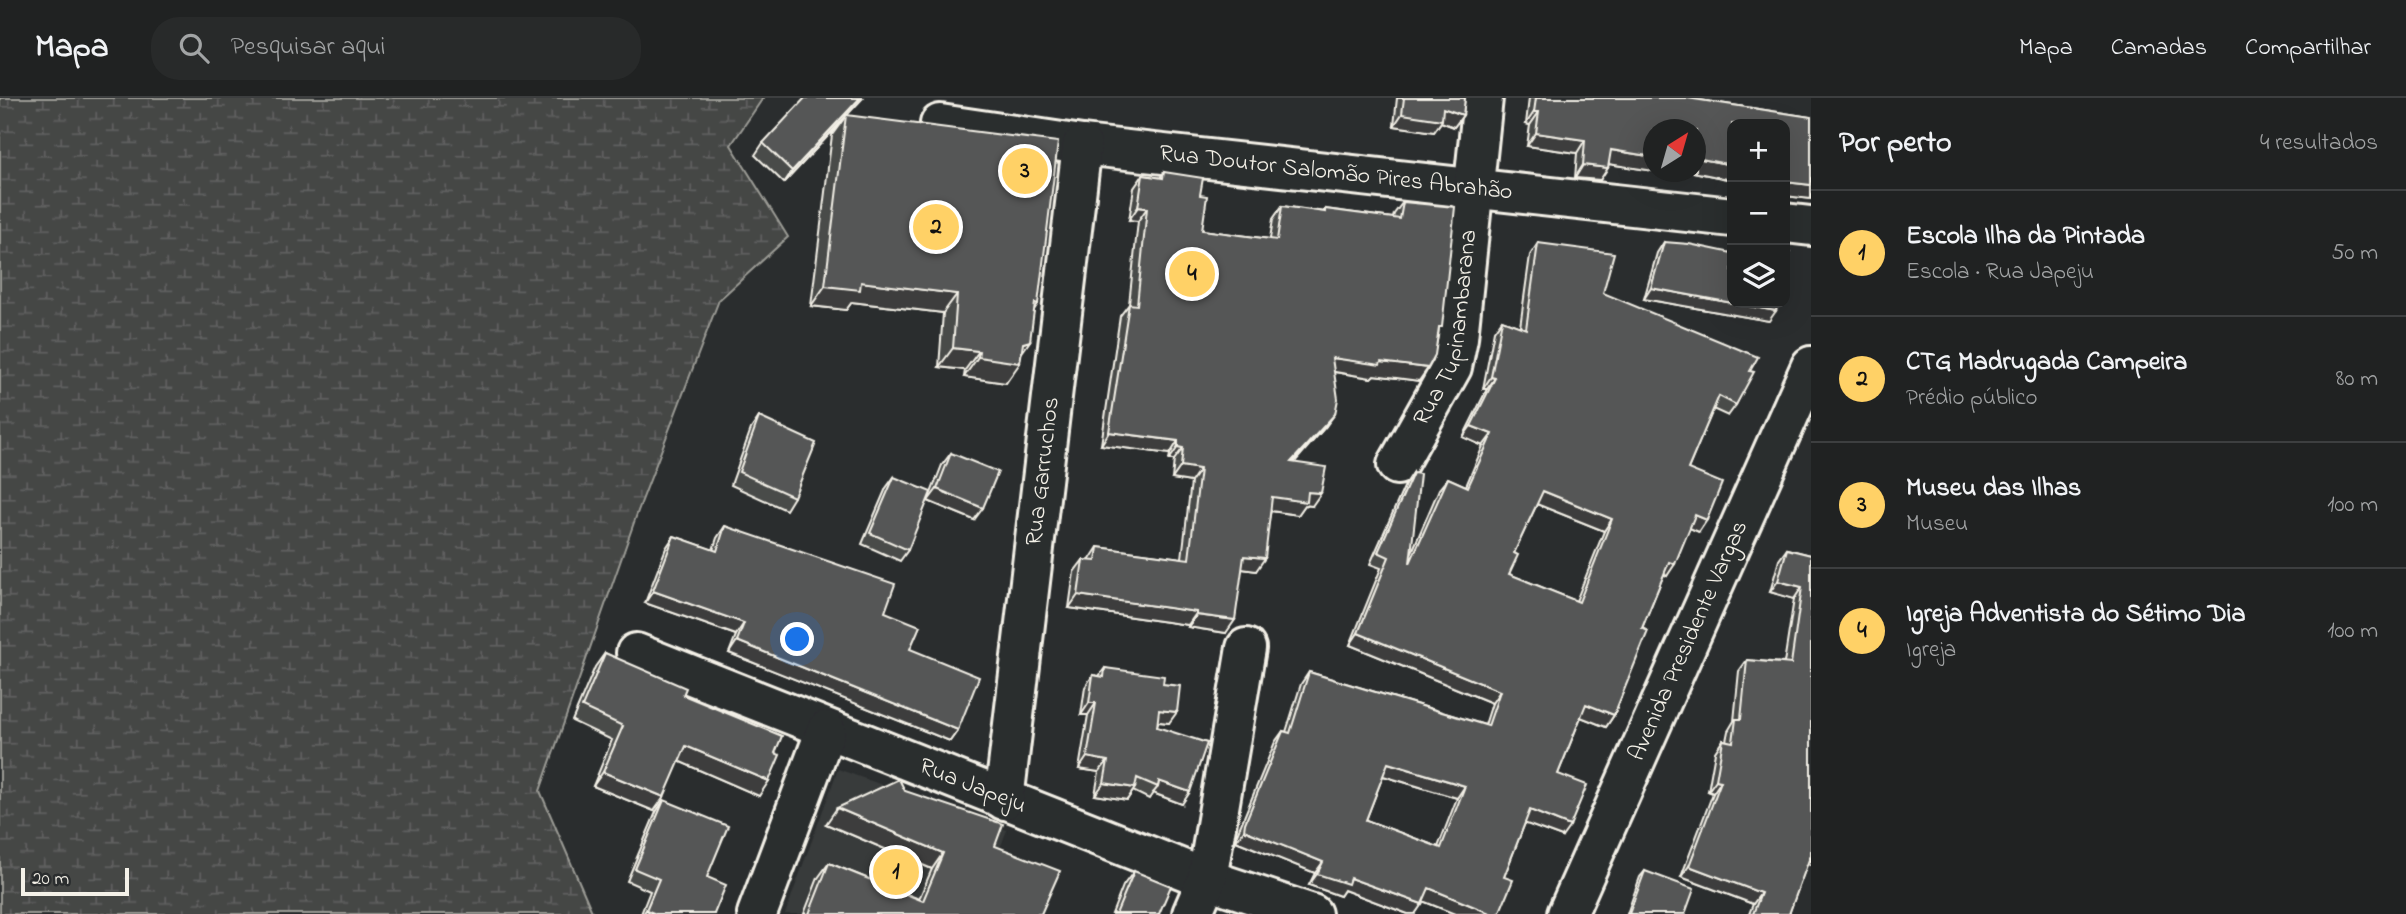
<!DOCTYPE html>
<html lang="pt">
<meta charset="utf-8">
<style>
:root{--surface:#202222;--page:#282a2a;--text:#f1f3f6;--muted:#a2a4a5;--line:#3d3f40;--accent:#ffd166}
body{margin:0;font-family:"Indie Flower",sans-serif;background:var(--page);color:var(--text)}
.controls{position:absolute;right:21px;top:21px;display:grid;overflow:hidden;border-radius:14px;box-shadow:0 7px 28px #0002}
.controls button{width:63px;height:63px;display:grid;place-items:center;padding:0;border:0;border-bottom:2px solid var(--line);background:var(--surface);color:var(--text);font:35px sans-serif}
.compass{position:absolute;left:1643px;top:21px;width:63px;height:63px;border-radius:50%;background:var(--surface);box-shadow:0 7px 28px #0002;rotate:37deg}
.scale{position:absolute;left:21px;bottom:18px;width:108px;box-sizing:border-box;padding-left:7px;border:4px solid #f4f1e8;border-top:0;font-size:19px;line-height:24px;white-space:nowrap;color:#f4f1e8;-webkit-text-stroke:5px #2a2d2e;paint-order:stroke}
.you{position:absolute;left:798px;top:542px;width:24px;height:24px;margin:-18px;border:5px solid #fff;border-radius:50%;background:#1a73e8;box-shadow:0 0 0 10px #1a73e833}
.badge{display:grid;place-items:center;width:46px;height:46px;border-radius:50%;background:var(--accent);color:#111;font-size:23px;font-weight:700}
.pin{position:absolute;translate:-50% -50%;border:4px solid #fff;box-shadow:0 2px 7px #0006}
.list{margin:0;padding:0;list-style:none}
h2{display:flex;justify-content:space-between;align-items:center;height:91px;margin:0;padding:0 28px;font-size:30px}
h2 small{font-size:23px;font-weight:400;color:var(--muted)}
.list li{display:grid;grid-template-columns:46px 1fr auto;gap:21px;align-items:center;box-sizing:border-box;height:126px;padding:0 28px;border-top:2px solid var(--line)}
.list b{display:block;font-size:26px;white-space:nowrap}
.list p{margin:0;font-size:23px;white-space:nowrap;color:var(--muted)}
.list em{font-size:23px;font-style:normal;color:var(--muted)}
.icon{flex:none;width:38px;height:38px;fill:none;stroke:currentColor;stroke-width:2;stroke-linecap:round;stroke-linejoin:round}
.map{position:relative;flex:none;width:1811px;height:816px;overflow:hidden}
header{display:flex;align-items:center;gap:42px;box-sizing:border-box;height:98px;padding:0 35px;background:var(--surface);border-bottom:2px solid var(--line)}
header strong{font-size:33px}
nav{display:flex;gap:38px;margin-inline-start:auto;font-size:24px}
.search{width:490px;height:63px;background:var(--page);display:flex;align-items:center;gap:18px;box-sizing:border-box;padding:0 24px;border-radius:28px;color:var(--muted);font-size:26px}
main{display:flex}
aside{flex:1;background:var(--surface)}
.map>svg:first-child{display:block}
.built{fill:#373a3a}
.wetland{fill:url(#wetland-marsh);stroke:#9c9c96;stroke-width:2}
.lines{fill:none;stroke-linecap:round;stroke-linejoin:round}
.minor-casing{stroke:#f4f1e8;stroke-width:44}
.minor{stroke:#2a2d2e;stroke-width:38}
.wall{fill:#494b4a;stroke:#f4f1e8;stroke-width:2;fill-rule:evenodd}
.shaded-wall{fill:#3c3d3c;stroke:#f4f1e8;stroke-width:2}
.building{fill:#555756;stroke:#f4f1e8;stroke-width:2;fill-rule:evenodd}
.labels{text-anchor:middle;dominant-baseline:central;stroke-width:7;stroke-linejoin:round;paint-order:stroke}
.street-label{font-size:24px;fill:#f4f1e8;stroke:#2a2d2e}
</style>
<header>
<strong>Mapa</strong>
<div class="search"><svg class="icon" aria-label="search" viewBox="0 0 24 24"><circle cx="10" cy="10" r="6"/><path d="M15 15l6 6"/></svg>Pesquisar aqui</div>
<nav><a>Mapa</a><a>Camadas</a><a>Compartilhar</a></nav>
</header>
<main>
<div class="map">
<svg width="1811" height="816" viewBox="0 0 1811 816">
<defs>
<pattern id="wetland-marsh" width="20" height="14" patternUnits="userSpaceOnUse" patternTransform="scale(1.75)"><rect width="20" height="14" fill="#444645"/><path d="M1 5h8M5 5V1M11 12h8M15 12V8" fill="none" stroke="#606160"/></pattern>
</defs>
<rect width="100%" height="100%" fill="#2a2d2e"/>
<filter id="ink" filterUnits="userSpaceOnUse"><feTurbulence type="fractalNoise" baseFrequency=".0143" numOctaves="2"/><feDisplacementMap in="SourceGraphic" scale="14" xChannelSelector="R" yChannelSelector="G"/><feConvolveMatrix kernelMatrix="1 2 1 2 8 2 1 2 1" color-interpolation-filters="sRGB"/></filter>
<g filter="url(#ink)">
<!-- built -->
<path class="built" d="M838 671 1007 732 975 816H785Z"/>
<!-- wetland -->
<path class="wetland" d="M0 0H763L731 47 788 139 719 202 638 413 540 693 593 816H0Z"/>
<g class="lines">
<defs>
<g id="minor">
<path id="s1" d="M940 26 1082 47 1732 119"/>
<path d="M1785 125 1811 128"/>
<path id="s2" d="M1397 367 1452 269 1458 240 1483 0"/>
<path id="s3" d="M636 555 1207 781 1312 816"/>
<path id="s4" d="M1004 702 1082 47"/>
<path d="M757 816 826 632"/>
<path d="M1192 816 1207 781 1246 550"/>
<path id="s5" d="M1567 816 1811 268"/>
</g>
</defs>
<!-- minor casing -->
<use href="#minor" class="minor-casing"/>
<!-- minor -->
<use href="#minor" class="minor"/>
</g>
<!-- wall -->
<g class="wall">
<path d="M1397 0H1465L1463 17 1454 29 1441 24 1434 34 1394 28Z"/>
<path d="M1529 0H1687L1811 19V101L1785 98 1732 26V82L1693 74 1696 32 1654 73 1609 66 1600 82 1575 80 1577 55 1527 48 1530 27 1526 26Z"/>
<path d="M847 17 1038 206 1034 212 1021 255 1006 285 964 279 965 272 939 269 943 215 852 204 846 212 811 208 832 37 843 22 784 85 755 57 763 45Z"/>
<path d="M1164 74 1200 97 1202 132 1270 141 1273 121 1282 108 1323 114 1325 111 1393 120 1394 116 1403 104 1438 236 1428 270 1419 283 1374 277 1371 280 1334 274 1326 328 1294 365 1312 408 1305 407 1298 417 1271 413 1256 473 1242 471 1226 535 1188 529V527L1069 510 1074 474 1083 462 1089 463 1098 449 1182 460 1191 384 1172 381 1174 362H1169L1170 356 1101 347 1120 218 1129 206 1138 123 1129 122 1134 90 1143 77 1160 80Z"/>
<path d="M1664 144 1769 223 1644 201 1657 155Z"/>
<path d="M1538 145 1603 195 1750 273 1736 307 1728 318 1713 311 1688 371 1699 434 1690 430 1667 478 1664 476 1642 530 1614 617 1606 629 1581 619 1558 676 1562 739 1525 725 1504 779 1499 816H1455L1423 803 1415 816H1408L1344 792 1340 798 1309 787 1315 775 1236 743 1237 736 1275 644 1283 633 1286 634 1301 586 1309 574 1485 627 1492 605 1350 547 1381 470 1370 466 1405 387 1413 375 1411 456 1439 391 1448 380 1466 388 1483 348 1463 339 1487 291H1483L1494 233 1502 222 1520 229 1530 157ZM1537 406 1604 433 1576 503 1509 476 1514 455ZM1383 678 1457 700 1438 749 1366 722Z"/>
<path d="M759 319 794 399 786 412 731 387 751 331Z"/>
<path d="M951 355 974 422 928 403 942 367Z"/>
<path d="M894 379 908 452 900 463 862 446 886 390Z"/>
<path d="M725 428 885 514 910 551 958 632 950 643 729 555 736 537 645 505 666 450 674 438 713 452 717 440Z"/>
<path d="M1787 451 1811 457V767L1807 766 1789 816H1749L1753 806 1681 779 1713 695 1708 693 1715 654 1723 642 1726 643 1728 633 1734 623 1739 573 1747 562 1784 565 1794 501 1770 494 1779 462Z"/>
<path d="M605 555 683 597 775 655 759 698 679 663 654 713 593 688 612 642 572 623 595 569Z"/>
<path d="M1105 570 1163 586 1169 625 1158 624 1157 629 1182 706 1153 695 1149 701 1133 693 1127 702 1095 697 1099 674 1079 671 1088 617H1081L1085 589 1093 577 1099 578Z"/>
<path d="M905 693 995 748 1041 816H804L818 780 829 765 919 801 932 771 826 726Z"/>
<path d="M664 702 707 779 714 816H641L650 793 627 783 656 714Z"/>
<path d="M1134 773 1159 816H1112L1123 788Z"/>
<path d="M1645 773 1685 816H1627L1640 779Z"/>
</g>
<!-- shaded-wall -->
<g class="shaded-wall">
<path d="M860 0H863L784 85 792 73Z"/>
<path d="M1443 10 1463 17 1454 29 1441 24 1434 34 1394 28 1402 16Z"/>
<path d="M1534 14H1539L1530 27 1526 26Z"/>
<path d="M1536 35 1585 42 1577 55 1527 48Z"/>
<path d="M1611 52 1654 59V73L1602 65Z"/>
<path d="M1696 60 1732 67V82L1693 74H1696Z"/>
<path d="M1583 67 1608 70 1600 82 1575 80Z"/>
<path d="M1785 84 1811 87V101L1785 98Z"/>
<path d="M1138 109 1147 110 1138 123 1129 122Z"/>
<path d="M861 184 957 196 943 215 852 204 846 212 811 208 825 188Z"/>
<path d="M1651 190 1776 213 1769 223 1644 201Z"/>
<path d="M1030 243 1016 263 1020 265 1006 285 964 279 978 259Z"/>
<path d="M953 250 979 253 965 272 939 269Z"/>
<path d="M1332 260 1381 264 1428 270 1419 283 1374 277 1371 280 1323 272Z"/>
<path d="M1491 279 1495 280 1487 291H1483Z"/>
<path d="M1335 316 1326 328 1282 377 1291 364Z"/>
<path d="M1471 328 1492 336 1483 348 1463 339Z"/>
<path d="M1109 334 1178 343 1170 356 1101 347Z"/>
<path d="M1178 349 1183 350 1174 362H1169Z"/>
<path d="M1181 368 1200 371 1191 384 1172 381Z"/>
<path d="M937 391 983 410 974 422 928 403Z"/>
<path d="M1543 393 1612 421 1604 433 1534 405Z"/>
<path d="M1308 394 1321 395 1312 408 1305 407 1298 417 1264 412 1272 399Z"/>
<path d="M1695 417 1707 422 1699 434 1687 429Z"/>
<path d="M1244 458 1265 460 1256 473 1235 470Z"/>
<path d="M1669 464 1675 466 1667 478 1661 475Z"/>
<path d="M1778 483 1802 489 1794 501 1770 494Z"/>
<path d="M653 493 744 525 736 537 645 505Z"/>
<path d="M1078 497 1197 514 1188 527 1069 510Z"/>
<path d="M1197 517 1235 522 1226 535 1188 529Z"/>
<path d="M1358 535 1500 593 1492 605 1350 547Z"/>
<path d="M737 543 958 632 950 643 729 555Z"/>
<path d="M1089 605H1096L1088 617H1081Z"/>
<path d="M1586 606 1614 617 1606 629 1578 618Z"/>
<path d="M1159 612 1177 614 1169 625 1151 623Z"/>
<path d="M686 648 769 683 759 698 676 662Z"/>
<path d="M1087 659 1108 663 1099 674 1079 671Z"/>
<path d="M1388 665 1465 688 1457 700 1380 677Z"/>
<path d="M603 674 664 699 654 713 593 688Z"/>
<path d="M1716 682 1721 683 1713 695 1708 693Z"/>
<path d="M1159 683 1190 694 1182 706 1153 695 1158 689Z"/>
<path d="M1104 685 1135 690 1127 702 1095 697Z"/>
<path d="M837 710 943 755 932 771 826 726Z"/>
<path d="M1530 712 1570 728 1562 739 1521 724Z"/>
<path d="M1244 732 1323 764 1315 775 1236 743Z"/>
<path d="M1811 755V767L1804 765Z"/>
<path d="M1689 768 1761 795 1753 806 1681 779Z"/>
<path d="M1317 776 1350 780 1422 806 1415 816H1408L1344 792 1340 798 1309 787Z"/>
<path d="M1429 790 1492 816H1455L1420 802Z"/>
<path d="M646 812 656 816H643Z"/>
</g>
<!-- building -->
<g class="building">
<path d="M805 0H860L792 73 763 45Z"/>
<path d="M1404 0H1465L1463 17 1443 10 1442 22 1402 16Z"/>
<path d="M1536 0H1687L1811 19V87L1785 84V26H1732V67L1696 60V32H1654V59L1611 52 1608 70 1583 67 1585 42 1536 35 1539 14H1534Z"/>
<path d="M846 17 1058 44 1038 206 1035 205 1030 243 1023 245 1020 265 978 259 979 253 953 250 957 196 861 184 860 192 825 188Z"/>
<path d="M1164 74 1203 80 1200 97 1207 98 1202 132 1277 142 1282 108 1325 114V111L1400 121 1403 104 1455 109 1442 229H1439L1435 257 1428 270 1381 264 1380 267 1332 260 1338 301 1335 316 1291 364 1326 369 1321 395 1308 394 1307 404 1272 399 1265 460 1244 458 1235 522 1197 517V514L1078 497 1083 462 1096 463 1098 449 1189 461 1200 371 1181 368 1183 350 1178 349V343L1109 334 1129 206 1137 207 1147 110 1138 109 1143 77 1163 80Z"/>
<path d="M1664 144 1689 146 1732 155V205H1778L1776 213 1651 190Z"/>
<path d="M1538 145 1614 155 1603 195 1758 259 1750 273 1754 274 1736 307 1719 298 1688 371 1722 385 1707 422 1695 417 1675 466 1669 464 1642 530 1648 533 1614 617 1586 606 1558 676 1587 687 1570 728 1530 712 1504 779 1513 782 1499 816H1492L1429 790 1422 806 1350 780 1348 786 1317 776 1323 764 1244 732 1245 725 1283 633 1290 635 1309 574 1488 628 1500 593 1358 535 1389 459 1378 454 1413 375 1420 376 1410 465 1448 380 1468 389 1492 336 1471 328 1495 280 1491 279 1502 222 1526 231ZM1543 393 1612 421 1579 504 1509 476 1518 457 1514 455ZM1388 665 1465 688 1441 750 1366 722Z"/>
<path d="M1785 153 1790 154 1785 175Z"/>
<path d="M759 319 816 345 794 399 739 374Z"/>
<path d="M951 355 998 374 983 410 937 391Z"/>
<path d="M894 379 931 394 908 452 870 435Z"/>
<path d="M725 428 895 486 885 514 920 528 910 551 979 579 958 632 737 543 744 525 653 493 674 438 717 453Z"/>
<path d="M1787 451 1811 457V756L1789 816H1753L1761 795 1689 768 1721 683 1716 682 1723 642 1733 644 1736 621H1741L1747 562 1791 566 1802 489 1778 483Z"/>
<path d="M605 555 686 590 683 597 782 638 775 655 780 657 769 683 686 648 664 699 603 674 623 628 582 609Z"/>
<path d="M1105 570 1164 578 1163 586 1180 588 1177 614 1159 612 1157 629 1207 645 1190 694 1159 683 1158 689 1137 680 1135 690 1104 685 1108 663 1087 659 1096 605H1089L1093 577 1104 579Z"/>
<path d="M899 681 905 693 1003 726 995 748 1060 773 1041 816H809L829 765 923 803 943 755 837 710Z"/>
<path d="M664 702 728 728 707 779 726 787 714 816H656L646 812 659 781 635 771Z"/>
<path d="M1134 773 1171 788 1159 816H1116Z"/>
<path d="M1645 773 1694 791 1685 816H1629Z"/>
</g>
</g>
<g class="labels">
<!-- street labels -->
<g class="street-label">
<text stroke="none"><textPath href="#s1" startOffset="399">Rua Doutor Salomão Pires Abrahão</textPath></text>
<text stroke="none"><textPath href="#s2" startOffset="149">Rua Tupinambarana</textPath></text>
<text stroke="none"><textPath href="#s4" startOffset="331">Rua Garruchos</textPath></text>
<text stroke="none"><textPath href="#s5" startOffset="299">Avenida Presidente Vargas</textPath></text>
<text stroke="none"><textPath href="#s3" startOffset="362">Rua Japeju</textPath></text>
</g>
</g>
</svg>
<div class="controls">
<button>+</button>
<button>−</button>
<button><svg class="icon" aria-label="layers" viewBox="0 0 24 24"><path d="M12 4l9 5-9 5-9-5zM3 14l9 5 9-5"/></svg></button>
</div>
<svg class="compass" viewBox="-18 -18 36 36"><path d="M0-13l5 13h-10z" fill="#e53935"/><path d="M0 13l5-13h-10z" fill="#a2a4a5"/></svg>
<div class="scale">20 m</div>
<div class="you"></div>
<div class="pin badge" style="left:896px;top:774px">1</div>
<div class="pin badge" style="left:936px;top:129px">2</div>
<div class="pin badge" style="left:1025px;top:73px">3</div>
<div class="pin badge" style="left:1192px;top:176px">4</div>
</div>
<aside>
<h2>Por perto<small>4 resultados</small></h2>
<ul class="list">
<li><span class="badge">1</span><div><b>Escola Ilha da Pintada</b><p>Escola · Rua Japeju</p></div><em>50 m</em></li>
<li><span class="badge">2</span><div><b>CTG Madrugada Campeira</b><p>Prédio público</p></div><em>80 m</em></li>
<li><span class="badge">3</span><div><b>Museu das Ilhas</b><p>Museu</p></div><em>100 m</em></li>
<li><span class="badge">4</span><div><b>Igreja Adventista do Sétimo Dia</b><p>Igreja</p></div><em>100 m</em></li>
</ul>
</aside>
</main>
